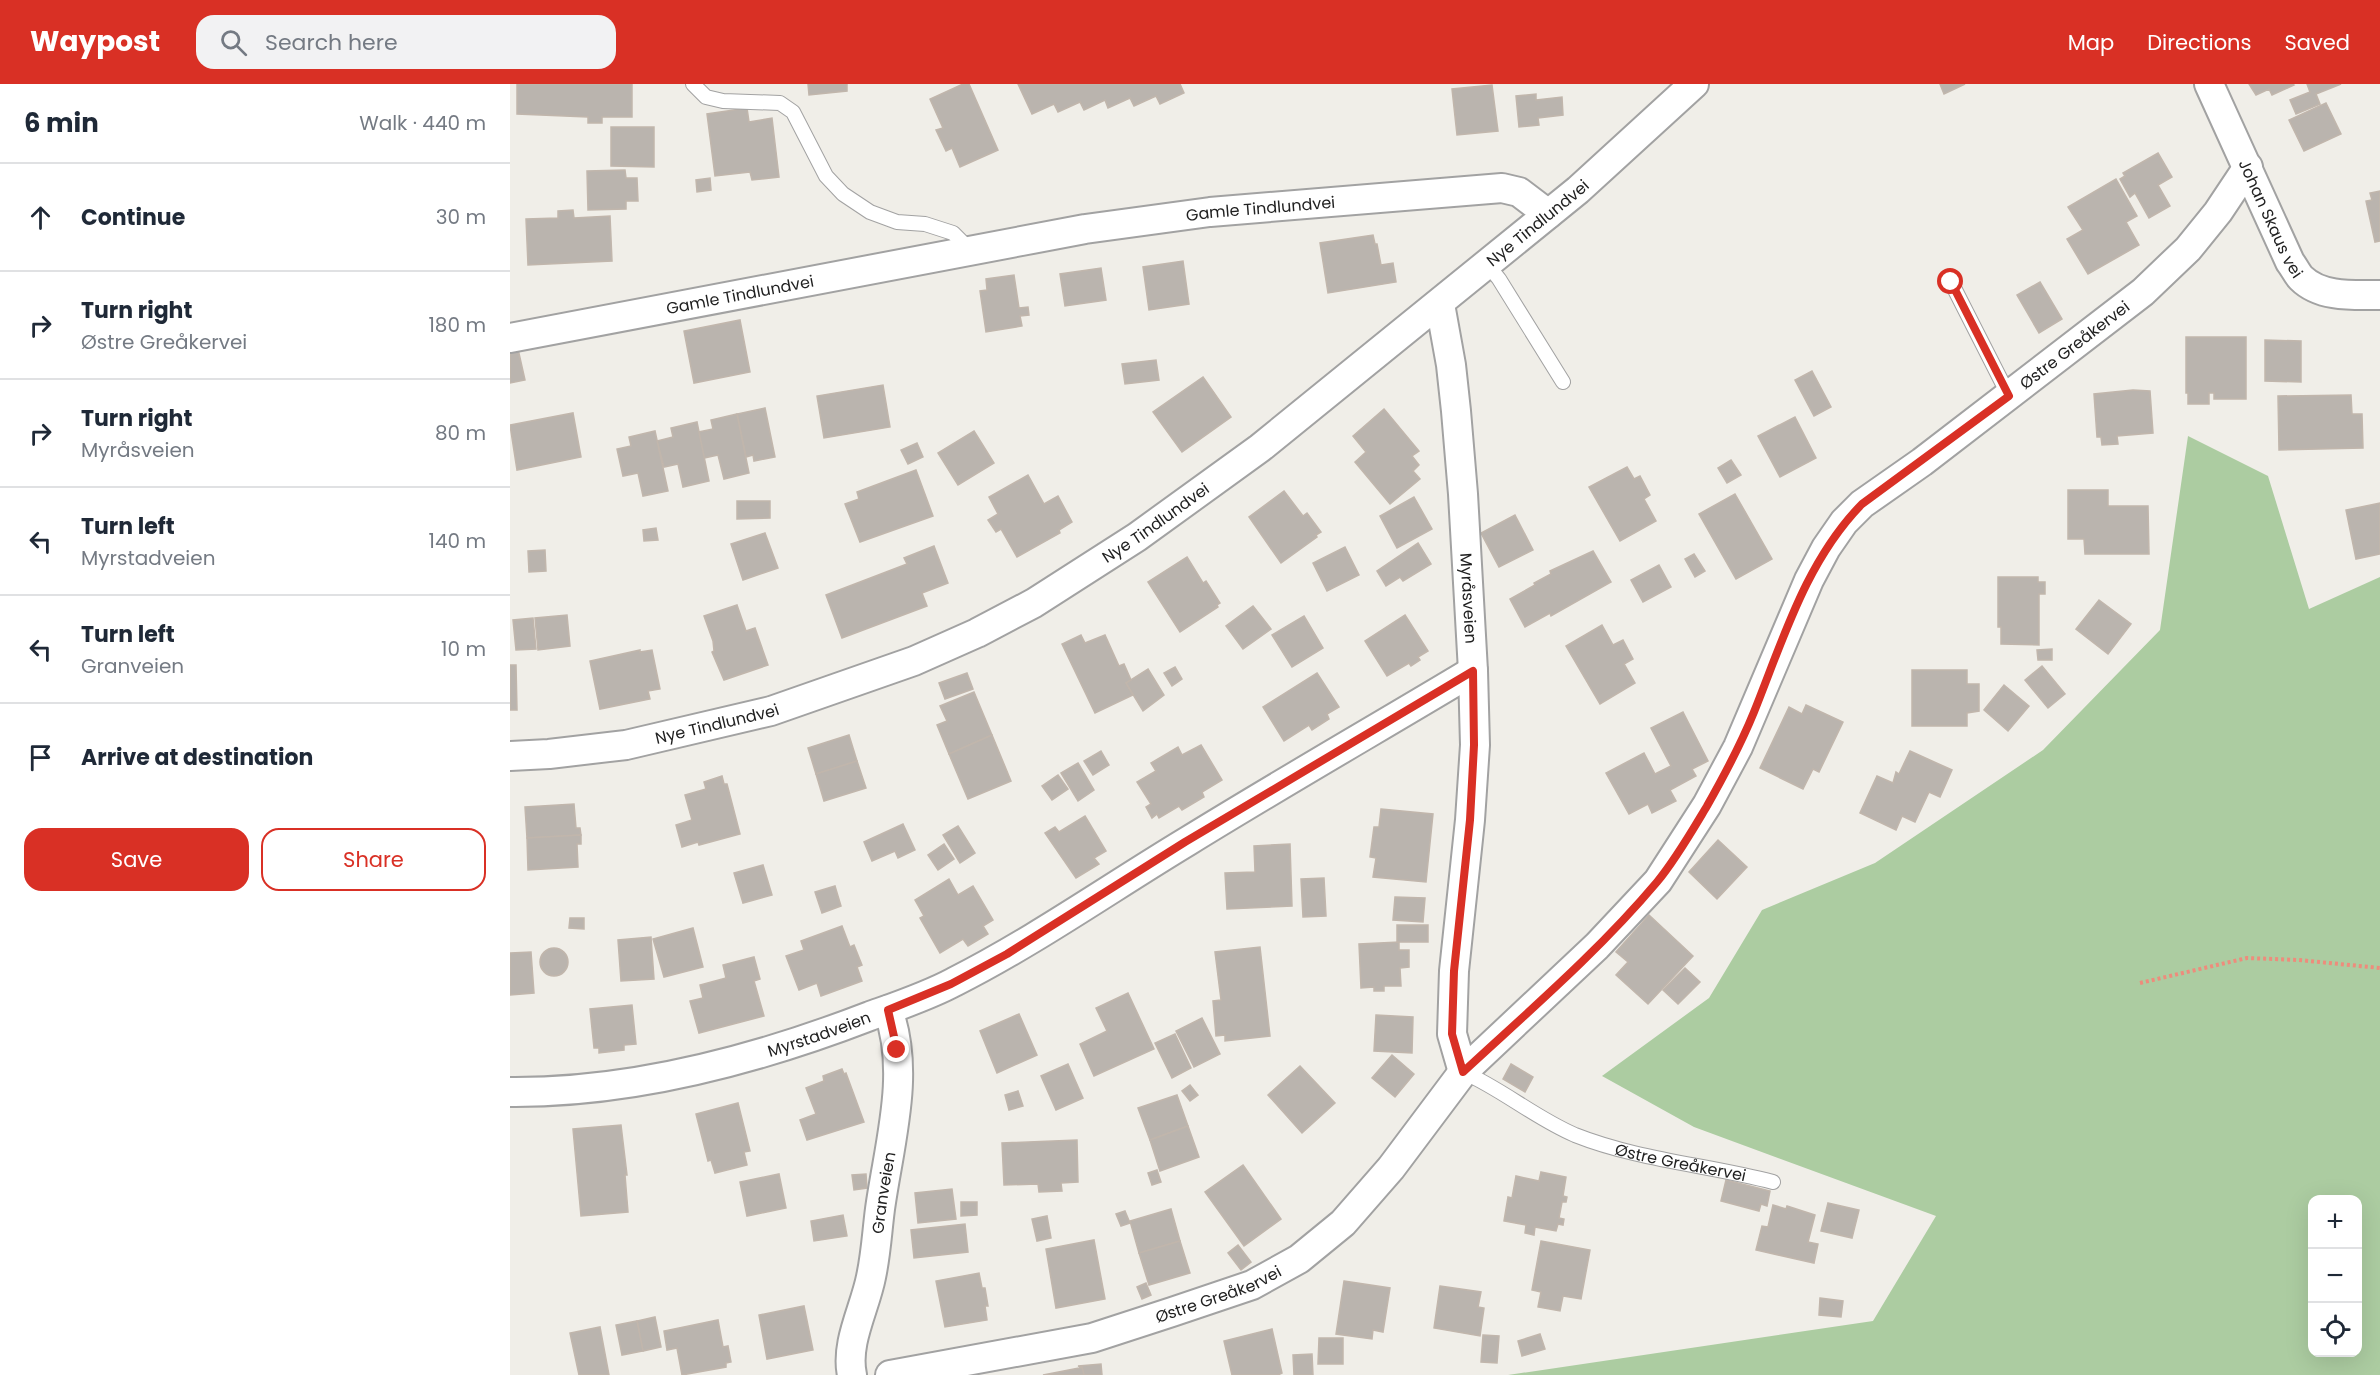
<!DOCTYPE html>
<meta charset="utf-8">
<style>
:root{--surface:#fff;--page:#f2f2f3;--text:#1f2937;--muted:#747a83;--line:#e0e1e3;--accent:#d93025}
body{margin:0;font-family:Poppins,sans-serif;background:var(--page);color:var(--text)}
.controls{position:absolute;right:18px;bottom:18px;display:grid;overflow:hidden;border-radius:12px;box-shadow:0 6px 24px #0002}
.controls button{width:54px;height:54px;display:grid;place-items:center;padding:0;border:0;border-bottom:2px solid var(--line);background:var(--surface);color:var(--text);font:30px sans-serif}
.stop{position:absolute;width:18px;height:18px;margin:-14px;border:4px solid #d93025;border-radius:50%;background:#fff}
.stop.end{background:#d93025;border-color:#fff;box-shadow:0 2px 6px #0008}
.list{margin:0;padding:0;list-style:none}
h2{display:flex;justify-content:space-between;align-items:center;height:78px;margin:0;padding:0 24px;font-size:26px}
h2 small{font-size:20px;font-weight:400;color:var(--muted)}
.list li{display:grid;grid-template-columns:39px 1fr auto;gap:18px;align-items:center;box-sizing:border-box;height:108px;padding:0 24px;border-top:2px solid var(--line)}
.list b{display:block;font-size:22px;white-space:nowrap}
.list p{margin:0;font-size:20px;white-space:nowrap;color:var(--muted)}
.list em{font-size:20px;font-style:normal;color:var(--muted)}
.actions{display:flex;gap:12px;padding:18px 24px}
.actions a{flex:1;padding:14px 0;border:2px solid var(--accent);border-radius:18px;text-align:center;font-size:21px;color:var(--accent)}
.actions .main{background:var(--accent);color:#fff}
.icon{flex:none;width:33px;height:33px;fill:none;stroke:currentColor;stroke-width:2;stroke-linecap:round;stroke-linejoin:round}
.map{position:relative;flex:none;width:1870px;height:1291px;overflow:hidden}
header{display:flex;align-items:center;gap:36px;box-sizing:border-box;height:84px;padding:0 30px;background:var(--accent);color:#fff}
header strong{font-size:28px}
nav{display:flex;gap:33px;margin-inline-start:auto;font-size:21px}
.search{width:420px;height:54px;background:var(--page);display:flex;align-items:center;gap:15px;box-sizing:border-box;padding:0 21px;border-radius:18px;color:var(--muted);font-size:22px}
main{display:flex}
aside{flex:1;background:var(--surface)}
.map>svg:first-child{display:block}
.forest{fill:#accca1;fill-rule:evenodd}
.building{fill:#bab4ae;stroke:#c1b6ac;stroke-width:1.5}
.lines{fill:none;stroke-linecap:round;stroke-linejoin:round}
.lane-casing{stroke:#a2a2a2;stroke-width:16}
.street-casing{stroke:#a2a2a2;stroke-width:32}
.path{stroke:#ee8c7c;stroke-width:4;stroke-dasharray:3 3;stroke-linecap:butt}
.lane{stroke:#fff;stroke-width:14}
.street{stroke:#fff;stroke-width:28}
.route{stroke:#d93025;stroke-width:8}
.labels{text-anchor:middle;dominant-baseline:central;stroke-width:6;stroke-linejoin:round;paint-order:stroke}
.street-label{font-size:16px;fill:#212121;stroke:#fff}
</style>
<header>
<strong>Waypost</strong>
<div class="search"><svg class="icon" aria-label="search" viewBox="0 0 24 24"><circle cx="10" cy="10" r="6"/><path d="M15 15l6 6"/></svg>Search here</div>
<nav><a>Map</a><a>Directions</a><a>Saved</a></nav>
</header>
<main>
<aside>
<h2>6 min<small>Walk · 440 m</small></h2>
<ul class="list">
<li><svg class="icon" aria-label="ahead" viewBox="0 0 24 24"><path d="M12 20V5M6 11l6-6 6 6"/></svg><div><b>Continue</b></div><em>30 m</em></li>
<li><svg class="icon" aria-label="right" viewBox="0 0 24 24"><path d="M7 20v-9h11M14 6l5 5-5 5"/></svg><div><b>Turn right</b><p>Østre Greåkervei</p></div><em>180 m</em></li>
<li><svg class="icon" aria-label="right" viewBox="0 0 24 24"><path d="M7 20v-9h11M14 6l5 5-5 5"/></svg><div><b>Turn right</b><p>Myråsveien</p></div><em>80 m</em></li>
<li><svg class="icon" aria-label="left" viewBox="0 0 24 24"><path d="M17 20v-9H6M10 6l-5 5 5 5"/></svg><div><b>Turn left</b><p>Myrstadveien</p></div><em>140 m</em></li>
<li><svg class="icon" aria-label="left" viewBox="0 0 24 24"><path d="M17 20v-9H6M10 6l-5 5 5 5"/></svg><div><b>Turn left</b><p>Granveien</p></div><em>10 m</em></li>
<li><svg class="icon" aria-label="arrive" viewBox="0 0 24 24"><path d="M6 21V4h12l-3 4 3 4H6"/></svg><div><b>Arrive at destination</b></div></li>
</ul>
<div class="actions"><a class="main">Save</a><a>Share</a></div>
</aside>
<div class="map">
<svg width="1870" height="1291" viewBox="0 0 1870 1291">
<rect width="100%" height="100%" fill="#f0eee8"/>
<!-- forest -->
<path class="forest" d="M1678 352 1758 392 1799 525 1870 493V1291H998L1363 1237 1426 1132 1184 1043 1092 992 1199 914 1252 826 1365 779 1533 666 1650 546ZM1802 1116H1848V1268H1802Z"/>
<!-- building -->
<g class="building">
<path d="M7 0H122V33H92V39H78V33L7 30Z"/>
<path d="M298 0H337V7L299 11Z"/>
<path d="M453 0H459L488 66 450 83 442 64 436 67 426 46 433 44 420 15Z"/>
<path d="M508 0H670L674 9 650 20 646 12 624 22 620 14 598 24 595 16 574 26 570 18 548 28 544 20 522 30Z"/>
<path d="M1430 0H1455L1434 10Z"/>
<path d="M1739 0H1783L1784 1 1762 11 1759 5 1746 11Z"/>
<path d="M1797 0H1831L1806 10 1810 20 1786 30 1780 16 1800 8Z"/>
<path d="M982 1 988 47 947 51 942 5Z"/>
<path d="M1026 10V16L1052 13 1053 31 1028 34 1029 41 1009 43 1006 12Z"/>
<path d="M1816 19 1831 50 1794 67 1779 36Z"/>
<path d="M237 24 239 38 262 34 269 93 242 96 240 88 205 92 197 30Z"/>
<path d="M101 43H144V83L101 82Z"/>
<path d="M1648 69 1662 93 1648 101 1660 122 1639 134 1625 109 1620 113 1610 95 1615 92 1613 89Z"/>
<path d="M115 86 116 94H127L128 117H116V125L78 126 77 87Z"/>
<path d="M200 94 201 106 187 108 186 96Z"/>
<path d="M1606 95 1627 132 1616 138 1629 161 1578 190 1557 155 1573 146 1558 123Z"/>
<path d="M1870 107V157L1865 158 1856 117 1862 116 1860 109Z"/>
<path d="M63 126 64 134 100 132 102 177 18 181 16 135 48 134V127Z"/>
<path d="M863 151 865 160H867L871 181 883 179 886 198 818 209 810 159Z"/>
<path d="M673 177 679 220 639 226 633 183Z"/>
<path d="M591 184 596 216 555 222 550 190Z"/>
<path d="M504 191 509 224 518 223 519 231 510 232 512 242 476 248 470 207 477 206 476 195Z"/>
<path d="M1530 198 1552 235 1529 249 1507 211Z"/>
<path d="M230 236 240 288 184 299 174 247Z"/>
<path d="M1676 253H1736V315H1704V309H1699V320H1678V309H1676Z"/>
<path d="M1755 256 1791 257V298L1755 297Z"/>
<path d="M8 265 15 296 0 299V267Z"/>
<path d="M646 276 649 296 615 300 612 280Z"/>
<path d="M1302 287 1321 323 1304 332 1285 296Z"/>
<path d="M693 293 721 333 672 368 643 328Z"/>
<path d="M373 301 380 343 314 354 307 312Z"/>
<path d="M1623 306 1640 307 1643 349 1607 352 1608 360 1592 361 1591 353H1587L1584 310Z"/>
<path d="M1841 311 1842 330H1852L1853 364 1769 366 1768 312Z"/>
<path d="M255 324 265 373 244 377 243 371 236 373 227 330Z"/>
<path d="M874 325 909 367 902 372 909 381 903 387 910 395 880 420 845 378 856 368 843 352Z"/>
<path d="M63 329 71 373 7 386 0 341Z"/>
<path d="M227 330 239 389 214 395 208 371 194 374 188 348 203 345 201 336Z"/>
<path d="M1285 333 1306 374 1270 393 1248 352Z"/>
<path d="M187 338 199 397 173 403 168 380 154 383 147 357 163 353 161 344Z"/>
<path d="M145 347 158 407 133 412 128 389 113 392 107 365 121 362 119 353Z"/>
<path d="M464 347 484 379 448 401 428 369Z"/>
<path d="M407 359 413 373 398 380 391 366Z"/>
<path d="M1221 376 1231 391 1217 399 1208 384Z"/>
<path d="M1117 383 1124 395 1130 392 1140 411 1134 415 1146 437 1110 457 1079 403Z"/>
<path d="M406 386 423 432 350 458 335 420 349 415 347 408Z"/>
<path d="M518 391 534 420 548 412 562 438 549 446 550 449 507 473 491 445 486 448 478 436 488 430 479 413Z"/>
<path d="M1558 406H1598V422H1638L1639 470H1575L1574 455H1558Z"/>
<path d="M774 407 793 432 797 429 811 448 806 451 807 453 771 479 739 433Z"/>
<path d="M1225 410 1262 475 1226 495 1189 430Z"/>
<path d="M904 413 922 445 887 464 870 432Z"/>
<path d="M227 417H260V434L227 435Z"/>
<path d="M1870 419V470L1846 475 1836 426Z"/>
<path d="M1005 431 1023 466 989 483 971 449Z"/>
<path d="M146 444 148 456 134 457 133 446Z"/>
<path d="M255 449 268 484 233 496 221 460Z"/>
<path d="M908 459 921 480 893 497 890 493 876 502 867 487Z"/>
<path d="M424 462 438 499 412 509 417 522 332 554 316 511 397 480 394 474Z"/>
<path d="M835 463 849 491 817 507 803 479Z"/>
<path d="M35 466 36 487 19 488 18 467Z"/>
<path d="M1083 467 1101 498 1041 532 1040 529 1015 543 1000 515 1025 501 1024 499 1041 490 1040 487Z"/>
<path d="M1184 470 1195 487 1185 493 1175 475Z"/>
<path d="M677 473 693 499 696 497 710 519 707 521 708 523 670 548 638 498Z"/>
<path d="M1149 481 1161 503 1133 518 1121 496Z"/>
<path d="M1488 493H1528V498H1535V510H1529V561L1491 560V543H1488Z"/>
<path d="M1589 516 1621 540 1598 570 1566 545Z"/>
<path d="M227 521 236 547 245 544 258 581 214 596 202 568 204 567 203 557 194 532Z"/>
<path d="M743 522 761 545 733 565 716 542Z"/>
<path d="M57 531 60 562 28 566 25 534Z"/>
<path d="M895 531 918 567 908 573 910 576 901 582 899 579 877 592 855 557Z"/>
<path d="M794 532 813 564 782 583 762 551Z"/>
<path d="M23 534 26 565 6 566 3 536Z"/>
<path d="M1092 541 1103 561 1113 556 1123 575 1114 580 1125 599 1090 620 1056 562Z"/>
<path d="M571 551 575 559 595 551 609 582 614 580 621 596 616 599 623 611 585 629 552 560Z"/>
<path d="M1542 565V576H1528L1527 566Z"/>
<path d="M130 566V568L142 566 150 605 138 607 140 615 90 625 80 577Z"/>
<path d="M0 581H6L7 626H0Z"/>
<path d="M1532 582 1555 610 1538 624 1515 596Z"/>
<path d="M665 583 672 595 662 602 654 589Z"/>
<path d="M638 585 654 611 633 627 616 599Z"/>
<path d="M1402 586H1457V600H1469V627L1457 629V642H1402Z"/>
<path d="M457 589 463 605 435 615 429 599Z"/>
<path d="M807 589 829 623 817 630 819 635 802 646 799 641 774 657 753 623Z"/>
<path d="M1494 601 1519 622 1498 647 1474 626Z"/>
<path d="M464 608 482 651 439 670 427 641 437 637 430 622Z"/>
<path d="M1296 621 1333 638 1309 688 1303 685 1293 705 1250 684 1279 623 1292 630Z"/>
<path d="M1173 628 1198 677 1182 685 1186 692 1160 706 1166 717 1142 729 1138 720 1119 730 1096 689 1134 669 1145 690 1161 682 1141 644Z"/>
<path d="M339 651 347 677 306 690 298 664Z"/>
<path d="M482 651 501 697 458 715 439 670Z"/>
<path d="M691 661 712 696 692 708 694 713 672 726 669 722 649 734 647 730 642 734 636 723 641 720 627 698 646 687 641 679 668 663 672 671Z"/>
<path d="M591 667 599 681 583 691 574 677Z"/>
<path d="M1400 667 1442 686 1430 713 1419 708 1405 738 1392 732 1386 746 1350 729 1367 692 1383 699 1386 688 1389 690Z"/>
<path d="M347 677 356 704 314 717 306 690Z"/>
<path d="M568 679 584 706 568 717 551 689Z"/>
<path d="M548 691 558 705 542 716 532 702Z"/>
<path d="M212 692 214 700H217L230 750 189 761 188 758 172 763 166 741 182 736 175 711 196 705 194 698Z"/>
<path d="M64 720 66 744H70L71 751 17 754 15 723Z"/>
<path d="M871 725 923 730 916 798 863 793 866 774 860 773 864 743H869Z"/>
<path d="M575 732 596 767 584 774 589 780 566 794 535 749 545 743 549 748Z"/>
<path d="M393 740 405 766 388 774 385 767 362 777 354 758Z"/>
<path d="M448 742 465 769 450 779 433 751Z"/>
<path d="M71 751V760H67L68 783 18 786 17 754Z"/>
<path d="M1208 756 1237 783 1207 815 1179 788Z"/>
<path d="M434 760 444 775 428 786 418 771Z"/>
<path d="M780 760 782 822 717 825 715 789 745 788 744 762Z"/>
<path d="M253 781 262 811 233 819 224 789Z"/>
<path d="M814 794 816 832 793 833 791 795Z"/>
<path d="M439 795 448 811 463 802 483 836 473 842 478 850 458 862 453 855 430 869 410 834 414 832 405 816Z"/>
<path d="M325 802 331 822 312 829 305 808Z"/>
<path d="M885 813 915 814 913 838 883 836Z"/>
<path d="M1139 831 1183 872 1138 920 1106 891 1118 878 1106 868Z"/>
<path d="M60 834H74V845L59 844Z"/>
<rect x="887" y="841" width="31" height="17"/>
<path d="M332 842 340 863 344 861 352 881 347 883 352 897 311 912 307 899 289 906 276 872 294 866 291 857Z"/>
<path d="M183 844 193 883 154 893 143 855Z"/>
<path d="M141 853 144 895 111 897 108 856Z"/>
<path d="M889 858V866H899V883L890 884 891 902H874V907H864V903L851 904 849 860Z"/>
<path d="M750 863 760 952 715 957V951L706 952 703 917 711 916 705 868Z"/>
<circle cx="44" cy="878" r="14"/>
<path d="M21 868 24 909 0 911V869Z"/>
<path d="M244 873 250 895 244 897 254 932 189 949 180 917 193 914 190 901 216 894 213 881Z"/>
<path d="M1175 884 1190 898 1168 920 1153 906Z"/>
<path d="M618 909 644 965 584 992 570 960 597 947 586 924Z"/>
<path d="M122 921 126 960 114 961V966L89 969V964H84L80 925Z"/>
<path d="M509 930 527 971 487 989 470 947Z"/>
<path d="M866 931 903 933 902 969 864 967Z"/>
<path d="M692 934 710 970 684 983 666 947Z"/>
<path d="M665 950 681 984 662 994 645 959Z"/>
<path d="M882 971 904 990 885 1013 862 994Z"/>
<path d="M558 980 573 1014 546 1026 531 992Z"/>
<path d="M1001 980 1023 993 1015 1008 993 995Z"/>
<path d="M790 982 825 1019 792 1049 758 1011Z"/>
<path d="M332 985 334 990 336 989 354 1038 297 1056 290 1036 306 1030 296 1004 314 997 313 992Z"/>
<path d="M680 1001 688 1011 680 1017 672 1007Z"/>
<path d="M508 1007 513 1022 499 1026 495 1011Z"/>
<path d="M667 1011 678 1042 640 1056 628 1024Z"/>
<path d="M228 1019 240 1067 234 1068 237 1081 205 1089 201 1076 198 1077 186 1030Z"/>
<path d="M111 1041 117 1091H115L118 1128 71 1132 63 1045Z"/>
<path d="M678 1042 689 1073 650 1087 640 1056Z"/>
<path d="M567 1056 568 1098 551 1099 552 1107 529 1108 528 1100 494 1101 492 1059Z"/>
<path d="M733 1081 771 1135 734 1162 695 1108Z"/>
<path d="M647 1086 651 1098 642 1101 638 1089Z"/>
<path d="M1031 1088 1056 1093 1053 1112 1057 1113 1056 1118H1052L1049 1134 1054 1135 1053 1141 1048 1140 1046 1147 1025 1143 1024 1151 1015 1149 1016 1141 994 1137 998 1113 1002 1114 1006 1092 1029 1097Z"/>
<path d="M269 1090 276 1124 237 1132 230 1098Z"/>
<path d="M356 1090 357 1104 344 1106 342 1091Z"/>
<path d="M1216 1096 1260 1107 1257 1122 1251 1120 1249 1127 1211 1117Z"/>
<path d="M442 1105 446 1135 408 1139 405 1109Z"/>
<path d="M451 1118H467V1131L451 1132Z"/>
<path d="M1318 1119 1349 1126 1342 1154 1311 1147Z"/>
<path d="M1263 1121 1276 1125 1277 1122 1305 1131 1298 1158 1308 1160 1304 1179 1246 1166 1252 1142 1258 1143Z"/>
<path d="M661 1125 670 1157 629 1169 620 1137Z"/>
<path d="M615 1127 620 1139 611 1142 606 1130Z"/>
<path d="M333 1131 337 1152 304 1157 301 1137Z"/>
<path d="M537 1132 541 1154 527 1157 522 1135Z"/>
<path d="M455 1140 458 1168 404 1174 401 1146Z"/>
<path d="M584 1156 595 1215 546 1224 536 1165Z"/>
<path d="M670 1157 680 1189 639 1201 629 1169Z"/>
<path d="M1031 1157 1080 1166 1071 1215 1053 1212 1050 1227 1028 1223 1031 1208 1022 1206Z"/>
<path d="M728 1161 741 1178 731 1186 718 1169Z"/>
<path d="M469 1189 472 1204H475L478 1222H475L477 1236 435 1243 426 1197Z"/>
<path d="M834 1197 880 1204 873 1248 863 1246 862 1255 826 1250Z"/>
<path d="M636 1199 641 1211 632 1215 627 1203Z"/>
<path d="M930 1202 971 1208 968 1223 974 1224 970 1252 924 1244Z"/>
<path d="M1310 1214 1333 1217 1331 1233 1309 1231Z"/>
<path d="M294 1222 303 1266 257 1275 249 1231Z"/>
<path d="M145 1233 151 1263 133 1267 127 1237Z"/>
<path d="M208 1236 213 1263 218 1262 221 1278 216 1279V1283L172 1291 167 1264 157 1266 154 1247Z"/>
<path d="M127 1237 133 1267 112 1271 106 1241Z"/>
<path d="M90 1243 99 1291H69L60 1249Z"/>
<path d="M762 1245 772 1289 768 1291H722L714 1257Z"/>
<path d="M1030 1250 1035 1265 1012 1272 1008 1257Z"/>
<path d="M973 1251 989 1252 987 1279 971 1278Z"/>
<path d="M809 1254H833V1280H808Z"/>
<path d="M802 1270 803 1291H784L783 1271Z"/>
<path d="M591 1280 592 1291H574L572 1283 568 1282Z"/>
<path d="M572 1283 574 1291H533L569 1284Z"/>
</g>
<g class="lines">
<defs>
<g id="lane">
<path d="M183 0 196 13 213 17 270 19 283 28 316 92 333 110 360 128 387 138 415 140 443 149 459 165"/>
<path d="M977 180 989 195 1053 298"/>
<path d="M1441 198 1499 312"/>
<path id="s1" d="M953 988C992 1005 1025 1034 1065 1051 1128 1076 1198 1081 1263 1098"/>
</g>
<g id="street">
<path id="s2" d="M1699 0 1780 178C1784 183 1787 190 1791 194 1811 214 1845 211 1870 211"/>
<path id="s3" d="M930 220 941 281 946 327 953 410 963 587 965 661 960 736 944 887 942 950 953 988"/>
<path id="s4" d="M0 254 575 145 700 128 992 104 1009 108 1038 130"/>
<path id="s5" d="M0 672 39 670 116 661 261 627 404 577 467 549 524 519 627 453 750 364 1068 106 1184 0"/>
<path id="s6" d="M0 1008C123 1009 246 976 360 932 388 922 418 912 444 898 525 857 600 804 678 757 772 699 868 644 963 587"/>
<path id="s7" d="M342 1291C335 1259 355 1224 361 1193 366 1170 367 1148 370 1125 379 1060 401 989 378 926"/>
<path id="s8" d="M380 1291 582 1254 662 1228 742 1201 789 1175 833 1139 881 1084 953 988 1087 862 1148 797 1197 721 1228 663 1299 496 1316 464 1334 438 1352 420 1412 378 1633 208 1678 165 1708 128 1738 83"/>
</g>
</defs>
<!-- lane casing -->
<use href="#lane" class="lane-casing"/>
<!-- street casing -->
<use href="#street" class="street-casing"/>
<!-- path -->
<path class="path" d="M1630 899 1737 874 1789 876 1870 884"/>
<!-- lane -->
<use href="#lane" class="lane"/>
<!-- street -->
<use href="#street" class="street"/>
</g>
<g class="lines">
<!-- route -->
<path class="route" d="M387 966 378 926 441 900 497 870 675 758 963 587 964 661 960 736 944 887 942 950 953 988C1019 927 1089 867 1147 798 1166 775 1182 747 1197 722 1214 692 1231 660 1244 628 1273 556 1296 477 1352 420L1499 312 1441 198"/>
</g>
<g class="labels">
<!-- street labels -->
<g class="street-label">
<text stroke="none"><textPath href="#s4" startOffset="762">Gamle Tindlundvei</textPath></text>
<text stroke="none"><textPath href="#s2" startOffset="148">Johan Skaus vei</textPath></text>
<text stroke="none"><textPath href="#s5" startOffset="1182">Nye Tindlundvei</textPath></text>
<text stroke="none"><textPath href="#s4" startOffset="234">Gamle Tindlundvei</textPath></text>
<text stroke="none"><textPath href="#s8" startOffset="1647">Østre Greåkervei</textPath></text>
<text stroke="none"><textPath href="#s5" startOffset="696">Nye Tindlundvei</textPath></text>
<text stroke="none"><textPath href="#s3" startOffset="296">Myråsveien</textPath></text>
<text stroke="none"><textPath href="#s5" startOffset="210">Nye Tindlundvei</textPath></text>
<text stroke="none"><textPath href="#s6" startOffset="316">Myrstadveien</textPath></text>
<text stroke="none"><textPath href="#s1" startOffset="238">Østre Greåkervei</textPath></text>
<text stroke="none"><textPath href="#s7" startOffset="186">Granveien</textPath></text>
<text stroke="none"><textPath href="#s8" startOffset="339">Østre Greåkervei</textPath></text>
</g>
</g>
</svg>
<div class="controls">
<button>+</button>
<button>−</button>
<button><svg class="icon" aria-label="locate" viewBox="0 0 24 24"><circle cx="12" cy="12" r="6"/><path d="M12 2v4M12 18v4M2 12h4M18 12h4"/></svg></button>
</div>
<div class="stop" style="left:1441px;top:198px"></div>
<div class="stop end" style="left:387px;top:966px"></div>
</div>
</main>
